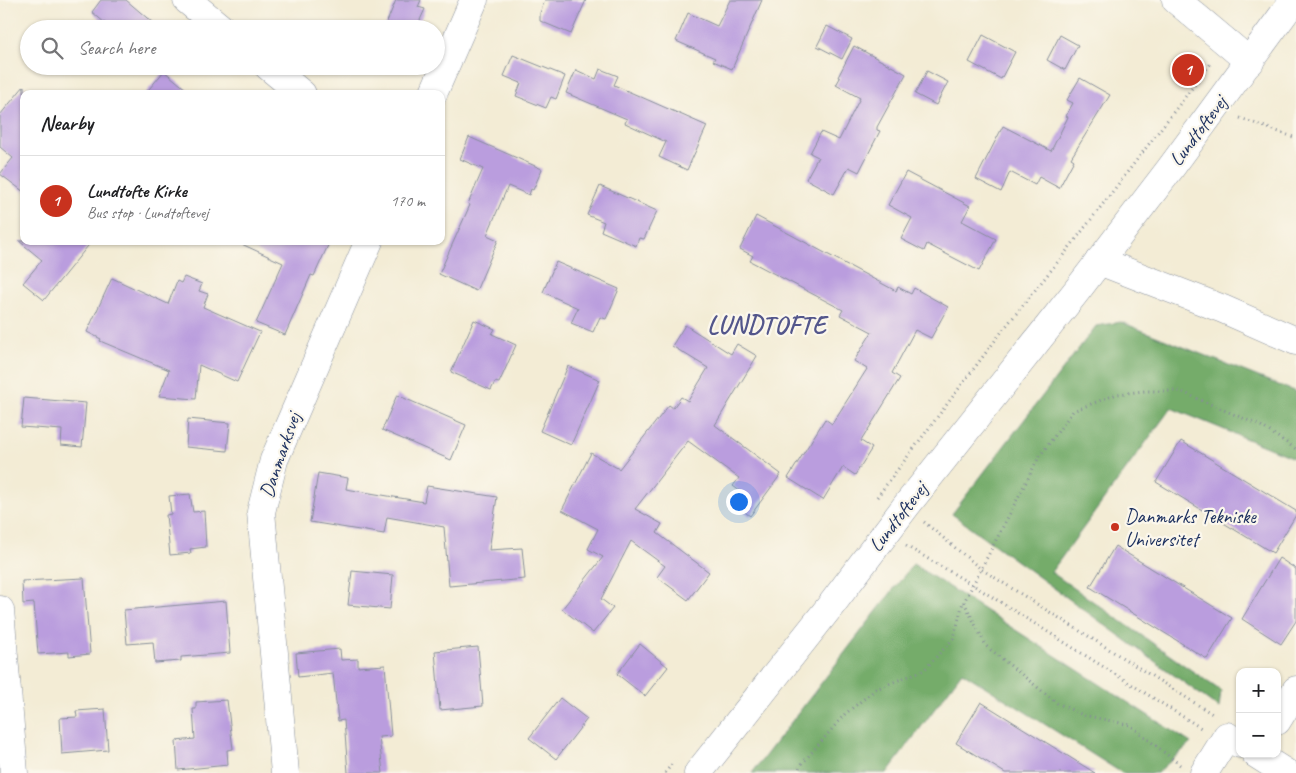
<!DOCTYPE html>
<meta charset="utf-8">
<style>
:root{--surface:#fff;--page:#f6f6f6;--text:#202124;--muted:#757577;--line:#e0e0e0;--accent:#c8321e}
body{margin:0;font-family:Caveat,sans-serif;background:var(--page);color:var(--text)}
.controls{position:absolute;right:15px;bottom:15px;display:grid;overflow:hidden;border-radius:10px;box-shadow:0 1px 4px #0004}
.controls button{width:45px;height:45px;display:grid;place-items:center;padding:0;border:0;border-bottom:1px solid var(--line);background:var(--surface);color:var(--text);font:25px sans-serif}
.you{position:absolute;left:738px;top:501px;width:18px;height:18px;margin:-12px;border:4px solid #fff;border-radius:50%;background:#1a73e8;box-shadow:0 0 0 8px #1a73e833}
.badge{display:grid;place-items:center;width:32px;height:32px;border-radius:50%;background:var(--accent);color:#fff;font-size:16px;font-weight:700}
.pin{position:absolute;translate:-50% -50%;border:2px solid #fff;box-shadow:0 1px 5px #0006}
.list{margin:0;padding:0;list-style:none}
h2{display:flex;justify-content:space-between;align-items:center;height:65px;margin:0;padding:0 20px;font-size:21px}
h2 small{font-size:16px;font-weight:400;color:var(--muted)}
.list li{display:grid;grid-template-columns:32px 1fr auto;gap:15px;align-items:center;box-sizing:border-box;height:90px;padding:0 20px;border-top:1px solid var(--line)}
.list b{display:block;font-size:19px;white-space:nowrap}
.list p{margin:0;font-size:16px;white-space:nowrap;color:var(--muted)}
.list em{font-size:16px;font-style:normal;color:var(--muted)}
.icon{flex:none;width:28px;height:28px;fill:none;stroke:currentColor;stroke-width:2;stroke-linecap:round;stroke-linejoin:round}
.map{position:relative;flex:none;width:1296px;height:773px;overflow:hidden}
.search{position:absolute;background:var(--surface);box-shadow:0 1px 4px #0004;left:20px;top:20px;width:425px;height:55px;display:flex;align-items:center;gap:12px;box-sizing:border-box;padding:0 18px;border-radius:28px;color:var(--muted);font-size:19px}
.panel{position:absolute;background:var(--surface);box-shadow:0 1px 4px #0004;left:20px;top:90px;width:425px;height:155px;border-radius:10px}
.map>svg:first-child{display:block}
.forest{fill:#75ac6a;stroke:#486e64}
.building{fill:#ba9dde}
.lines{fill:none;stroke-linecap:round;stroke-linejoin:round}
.minor-casing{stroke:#878e9a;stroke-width:29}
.path{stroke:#878e9a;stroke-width:3;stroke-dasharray:1 4;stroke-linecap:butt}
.minor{stroke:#fff;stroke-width:28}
.poi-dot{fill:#c8321e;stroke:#fbf7ec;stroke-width:2}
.labels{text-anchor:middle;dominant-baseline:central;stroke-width:4.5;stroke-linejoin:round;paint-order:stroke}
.street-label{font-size:20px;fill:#1b2f5e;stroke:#fbf7ec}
.poi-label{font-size:20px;fill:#1b2f5e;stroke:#fbf7ec;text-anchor:start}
.district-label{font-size:25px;font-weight:bold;letter-spacing:1px;fill:#53568b;stroke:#fbf7ec}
</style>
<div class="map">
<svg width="1296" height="773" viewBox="0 0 1296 773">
<rect width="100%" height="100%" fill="#fbf7ec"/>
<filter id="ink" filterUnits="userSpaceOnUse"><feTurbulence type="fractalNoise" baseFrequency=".02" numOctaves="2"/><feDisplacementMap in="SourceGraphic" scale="10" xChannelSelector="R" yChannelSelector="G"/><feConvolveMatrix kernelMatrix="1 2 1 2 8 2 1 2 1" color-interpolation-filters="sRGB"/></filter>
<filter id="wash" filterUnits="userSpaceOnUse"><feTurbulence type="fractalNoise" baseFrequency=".0096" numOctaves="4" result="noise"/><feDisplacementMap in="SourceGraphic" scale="20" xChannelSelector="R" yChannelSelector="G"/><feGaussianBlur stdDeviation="1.12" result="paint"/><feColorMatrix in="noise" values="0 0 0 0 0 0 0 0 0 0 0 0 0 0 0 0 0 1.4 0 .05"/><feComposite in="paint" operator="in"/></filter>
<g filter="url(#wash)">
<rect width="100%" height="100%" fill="#f3ecd5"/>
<!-- forest -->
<g class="forest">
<path d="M1121 322 1296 392V459L1171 408 1051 572 1221 691 1219 708 952 514 1096 326Z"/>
<path d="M913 564 1191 743 1157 773H1122L962 672 887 773H752Z"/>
</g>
<g id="blocks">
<!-- building -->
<g class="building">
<path d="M101 0H126L160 29H112L92 12Z"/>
<path d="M396 0H421L418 7 425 9 416 29H384Z"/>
<path d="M545 0H586L571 34 540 21V13Z"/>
<path d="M730 0H762L732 69 713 61 715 58 676 41 688 13 717 26Z"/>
<path d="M827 26 852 39 842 59 817 46Z"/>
<path d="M983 35 1015 52 1001 79 969 62Z"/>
<path d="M1060 35 1078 45 1065 70 1047 60Z"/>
<path d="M854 46 906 74 877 127V130L880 131 859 172 849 167 834 194 806 179 818 157 810 153 821 132 839 140 860 98 836 85 840 78 838 77Z"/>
<path d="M513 55 565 76 556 99 551 97 546 108 516 96 521 83 504 76Z"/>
<path d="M600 69 618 76 614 85 707 126 687 170 659 157 666 142 625 123 627 119 566 93 576 70 596 79Z"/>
<path d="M164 71 192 94H145Z"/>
<path d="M927 71 948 82 936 105 915 94Z"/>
<path d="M1080 78 1110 95 1071 158 1074 160 1059 188 1039 177 1035 185 1010 172 1001 192 976 179 1003 126 1051 151 1068 117 1066 116 1073 103 1067 100Z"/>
<path d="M24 86V192L0 174 13 158 0 147V115Z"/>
<path d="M469 137 542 169 533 190 531 189 529 195 508 186 487 235 498 240 476 291 439 274 470 205 468 204 483 169 460 159Z"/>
<path d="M906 172 970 206 962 221 996 239 979 271 927 244 924 251 901 239 912 218 888 205Z"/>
<path d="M600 186 657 211 644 239 639 238 636 246 601 231 604 222 587 215Z"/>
<path d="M756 216 896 291 898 287 911 294 914 288 948 307 931 338 915 330 892 373 900 378 861 441 872 448 855 475 843 467 823 500 788 478 825 419 832 424 867 369 854 361 872 332 840 315 843 310 750 261 753 256 740 249Z"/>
<path d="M19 241H92L44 300 23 283 42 260Z"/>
<path d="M235 241H330L314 276 311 275 285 335 256 323 283 263Z"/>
<path d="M556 262 619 289 606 319 600 317 593 332 571 323 578 308 543 292Z"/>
<path d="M184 277 202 284 199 291 208 294 203 307 260 332 237 382 199 365 196 399 159 396 169 370 100 341 101 339 87 332 112 278 168 304 177 281 181 283Z"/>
<path d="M474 320 495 329 492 334 516 345 499 383 495 382 491 390 451 372Z"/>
<path d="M685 325 731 354 737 344 757 356 715 425 781 474 750 516 733 503 741 492 733 486 739 478 688 441 635 509 662 524 657 533 709 572 688 600 657 577 665 566 631 541 601 599 613 608 593 633 562 609 603 557 588 549 598 529 562 510 591 453 619 469 669 405 673 408 681 397 688 401 708 368 672 346Z"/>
<path d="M568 366 600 380 571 445 540 431Z"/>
<path d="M397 395 466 425 451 460 382 430Z"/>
<path d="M24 398 86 403 82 447 61 445 62 430 21 427Z"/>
<path d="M188 419 230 423 227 451 186 447Z"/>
<path d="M1181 441 1296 511V515L1273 553 1156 482Z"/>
<path d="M318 473 348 478 346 489 424 502 427 486 497 497 489 550 522 548 525 579 449 586 444 527 387 517 384 534 310 522Z"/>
<path d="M190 494 193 512 204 511 206 547 190 549 191 553 170 555 166 515 171 514 169 496Z"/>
<path d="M1115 546 1232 618 1207 659 1090 587Z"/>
<path d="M1279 558 1296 569V621L1281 644 1242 619Z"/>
<path d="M352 571 393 575 390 609 348 605Z"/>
<path d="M84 578 90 654 69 656V652L38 654 34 603 23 604 22 581Z"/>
<path d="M226 601 230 653 181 657V661L155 663 153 642 127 644 124 610Z"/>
<path d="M640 644 668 667 645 696 617 674Z"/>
<path d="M478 647 483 706 440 710 435 651Z"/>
<path d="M340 649 341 660 358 659V667L385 665 391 736 379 737 383 773H348L344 720 338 721 333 673 298 677 296 653Z"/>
<path d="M560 698 587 719 556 759 529 738Z"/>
<path d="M227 700 233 749 227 750 228 765 178 770 176 741 195 739 193 709H196V702Z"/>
<path d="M981 702 1095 773H1005L956 743Z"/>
<path d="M105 709 108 750 62 754 60 718 77 717 76 711Z"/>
</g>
</g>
</g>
<g filter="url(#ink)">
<use href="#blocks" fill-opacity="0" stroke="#878e9a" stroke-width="1"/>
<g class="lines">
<defs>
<g id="minor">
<path d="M187 0 222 29"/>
<path d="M1176 0 1250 62"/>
<path d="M268 66 302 94"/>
<path d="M433 94 474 0"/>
<path d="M1099 261 1223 309 1296 341"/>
<path d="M0 610 14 773"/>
<path d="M1277 721 1296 690"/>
<path d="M1256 754 1286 773"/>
<path d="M285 773 261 512 274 460 369 241"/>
<path d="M698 773 832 604 906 506 1075 293 1170 169 1294 0"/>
<path d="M1204 773 1227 736 1240 744"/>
</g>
</defs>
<!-- minor casing -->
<use href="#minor" class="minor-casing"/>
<!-- path -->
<g class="path">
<path d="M1240 118 1296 138"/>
<path d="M877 497 1003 330 1073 243 1212 62"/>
<path d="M924 522 981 569 1214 715"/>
<path d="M906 546 973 585 1201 728"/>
<path d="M1180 765 1130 725 1083 715 1057 703 986 646 964 602 1039 457 1073 411 1117 394 1145 391H1180L1261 426 1296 449"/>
<path d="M665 773 672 764"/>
<path d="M798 773 800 766 845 714 876 689 924 670 954 638 963 602"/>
</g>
<!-- minor -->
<use href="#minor" class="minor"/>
</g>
</g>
<!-- markers -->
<circle class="poi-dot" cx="1115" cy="527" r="5"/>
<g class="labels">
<!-- street labels -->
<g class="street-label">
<text transform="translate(1198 131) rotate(-53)">Lundtoftevej</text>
<text transform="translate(280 455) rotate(-71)">Danmarksvej</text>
<text transform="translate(898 517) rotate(-52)">Lundtoftevej</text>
</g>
<!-- poi labels -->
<g class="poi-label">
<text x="1125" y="516">Danmarks Tekniske<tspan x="1125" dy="23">Universitet</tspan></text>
</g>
<!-- district labels -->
<g class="district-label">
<text x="767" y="325">LUNDTOFTE</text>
</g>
</g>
</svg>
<div class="controls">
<button>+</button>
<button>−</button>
</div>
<div class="you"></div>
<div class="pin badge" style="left:1188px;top:70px">1</div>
<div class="search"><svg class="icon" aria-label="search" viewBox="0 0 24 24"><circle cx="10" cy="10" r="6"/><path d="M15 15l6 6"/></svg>Search here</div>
<section class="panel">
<h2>Nearby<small></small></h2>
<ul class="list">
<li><span class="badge">1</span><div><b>Lundtofte Kirke</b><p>Bus stop · Lundtoftevej</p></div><em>170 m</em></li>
</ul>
</section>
</div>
